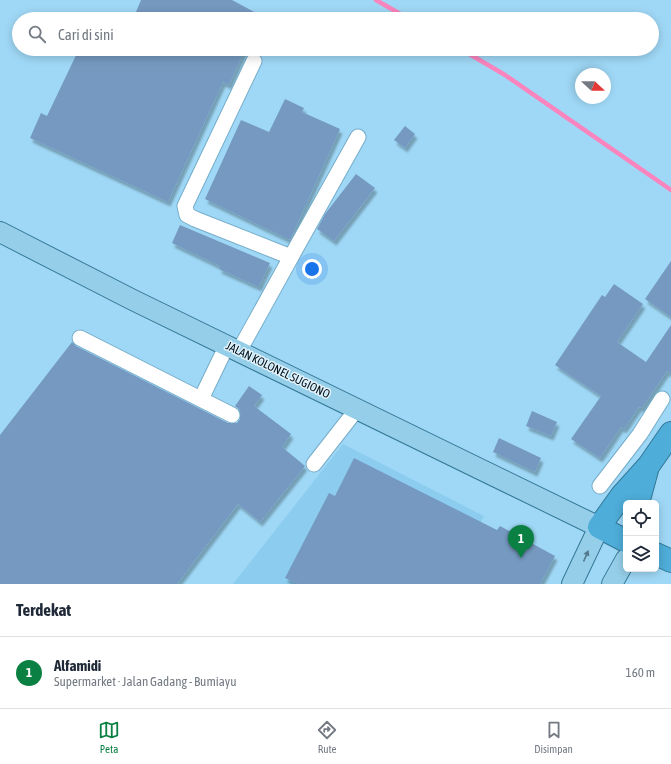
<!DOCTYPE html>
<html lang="id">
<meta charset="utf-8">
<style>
:root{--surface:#fff;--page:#f6f6f7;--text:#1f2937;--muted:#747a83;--line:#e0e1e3;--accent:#0b8043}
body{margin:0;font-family:"Asap Condensed",sans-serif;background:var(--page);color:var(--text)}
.controls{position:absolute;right:12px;bottom:12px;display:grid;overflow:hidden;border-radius:6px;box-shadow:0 2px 10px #0003}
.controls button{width:36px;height:36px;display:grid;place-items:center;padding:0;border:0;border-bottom:1px solid var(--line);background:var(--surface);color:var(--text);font:20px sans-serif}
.compass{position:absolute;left:575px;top:68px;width:36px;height:36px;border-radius:50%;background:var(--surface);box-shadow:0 2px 10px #0003;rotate:112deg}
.you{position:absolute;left:312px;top:269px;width:14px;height:14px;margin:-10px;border:3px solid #fff;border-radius:50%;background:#1a73e8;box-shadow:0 0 0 6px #1a73e833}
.badge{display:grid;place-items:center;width:26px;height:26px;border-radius:50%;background:var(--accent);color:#fff;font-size:13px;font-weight:700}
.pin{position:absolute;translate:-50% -33px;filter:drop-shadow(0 1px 2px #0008)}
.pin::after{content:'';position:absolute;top:21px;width:14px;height:12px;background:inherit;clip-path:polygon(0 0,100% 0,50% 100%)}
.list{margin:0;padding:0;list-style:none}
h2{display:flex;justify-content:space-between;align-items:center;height:52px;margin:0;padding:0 16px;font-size:17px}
h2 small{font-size:13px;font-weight:400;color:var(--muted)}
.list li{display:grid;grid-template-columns:26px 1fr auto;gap:12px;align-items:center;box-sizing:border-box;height:72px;padding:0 16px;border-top:1px solid var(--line)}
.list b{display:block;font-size:15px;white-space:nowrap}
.list p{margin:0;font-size:13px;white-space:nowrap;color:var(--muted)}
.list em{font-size:13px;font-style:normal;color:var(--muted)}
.icon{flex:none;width:22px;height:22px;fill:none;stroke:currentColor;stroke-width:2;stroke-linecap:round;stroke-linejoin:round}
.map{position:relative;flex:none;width:671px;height:584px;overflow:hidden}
.search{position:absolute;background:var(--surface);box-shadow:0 2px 10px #0003;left:12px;right:12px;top:12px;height:44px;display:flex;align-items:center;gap:10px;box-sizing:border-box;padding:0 14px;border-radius:22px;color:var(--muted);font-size:15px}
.sheet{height:124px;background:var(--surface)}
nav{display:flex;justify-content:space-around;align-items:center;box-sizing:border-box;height:56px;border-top:1px solid var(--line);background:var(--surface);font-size:11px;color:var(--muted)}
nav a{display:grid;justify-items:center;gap:2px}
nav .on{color:var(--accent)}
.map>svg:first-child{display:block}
.built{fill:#8ccdef}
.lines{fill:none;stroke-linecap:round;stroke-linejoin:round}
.stream{stroke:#fa85be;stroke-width:4.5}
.building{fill:#7599c0;filter:url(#shadow)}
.minor-casing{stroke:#75adc9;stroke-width:17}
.major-casing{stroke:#337797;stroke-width:22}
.highway-casing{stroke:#337797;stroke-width:24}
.minor{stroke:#fff;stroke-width:15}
.major{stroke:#95cee8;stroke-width:20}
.highway{stroke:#4eadd9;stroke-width:22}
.oneway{fill:#52798c}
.labels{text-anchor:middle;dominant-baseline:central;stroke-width:3;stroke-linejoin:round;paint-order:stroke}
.street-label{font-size:12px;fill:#00121c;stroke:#e2f3fc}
</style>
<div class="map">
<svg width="671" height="584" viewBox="0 0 671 584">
<defs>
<filter id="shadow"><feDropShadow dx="2.5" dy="4.5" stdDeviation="1" flood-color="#0004"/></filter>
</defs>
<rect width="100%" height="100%" fill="#9fd8f6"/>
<!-- built -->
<path class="built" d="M343 444 484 516 462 560 510 584H233Z"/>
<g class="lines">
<!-- stream -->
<g class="stream">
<path d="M376 0 409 19"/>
<path d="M461 49 505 75 671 190"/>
</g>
</g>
<!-- building -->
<g class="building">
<path d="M141 0H232L267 19H133Z"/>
<path d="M79 49H245L229 85 223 82 168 202 30 138 41 113 47 116Z"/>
<path d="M285 99 304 108 302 112 340 129 290 240 205 199 241 120 269 132Z"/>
<path d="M405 126 415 134 405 148 394 140Z"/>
<path d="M356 174 375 188 334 241 317 229 325 214Z"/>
<path d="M180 225 270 263 259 287 219 269 220 266 172 243Z"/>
<path d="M671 261V317L645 299Z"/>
<path d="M614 284 643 304 617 342 646 362 671 325V374L667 371 642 408 639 407 624 429 621 427 600 458 571 439 601 396 555 365 602 295 605 297Z"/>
<path d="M72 342 76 346 228 423H237L240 419V410L235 406 249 386 262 395 254 406 291 434 282 447 305 466 260 522 238 504 177 584H0V435Z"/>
<path d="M532 411 557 422 551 436 526 426Z"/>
<path d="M499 438 541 458 535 472 493 452Z"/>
<path d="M354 458 497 530 500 526 555 556 540 584H298L285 578 329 493 335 496Z"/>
</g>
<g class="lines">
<defs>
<g id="minor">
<path d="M291 257 358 137"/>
<path d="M80 338 232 415"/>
<path d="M239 351 291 257 195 219 187 215 185 206 254 61"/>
<path d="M201 399 227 345"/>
<path d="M314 464 357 409"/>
<path d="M600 486 640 434 662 399"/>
</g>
<g id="major">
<path d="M0 232 133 300 599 527 572 584"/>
<path d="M612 584 626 559"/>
</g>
<g id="highway">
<path d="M638 503 647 470"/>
<path d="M626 541 599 527 622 495 649 465 671 433"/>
<path d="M656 554 671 561"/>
</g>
</defs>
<!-- minor casing -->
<use href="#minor" class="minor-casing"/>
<!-- major casing -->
<use href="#major" class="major-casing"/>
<!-- highway casing -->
<use href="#highway" class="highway-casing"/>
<!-- minor -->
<use href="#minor" class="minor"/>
<!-- major -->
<use href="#major" class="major"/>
<!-- highway -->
<use href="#highway" class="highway"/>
</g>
<!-- one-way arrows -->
<defs><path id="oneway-solid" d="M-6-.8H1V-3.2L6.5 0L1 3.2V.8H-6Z"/></defs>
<use class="oneway" href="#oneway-solid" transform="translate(586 556) rotate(-66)"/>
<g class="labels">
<!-- street labels -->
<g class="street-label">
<text transform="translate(278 370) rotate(26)">JALAN KOLONEL SUGIONO</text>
</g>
</g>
</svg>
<div class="controls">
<button><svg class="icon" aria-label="locate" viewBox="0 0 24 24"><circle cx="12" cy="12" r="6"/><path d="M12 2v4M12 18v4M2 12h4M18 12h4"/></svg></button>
<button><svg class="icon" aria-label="layers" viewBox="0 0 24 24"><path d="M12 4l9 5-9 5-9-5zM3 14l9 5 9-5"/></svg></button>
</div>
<svg class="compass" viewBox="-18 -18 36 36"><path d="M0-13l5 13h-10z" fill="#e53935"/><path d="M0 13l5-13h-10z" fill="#747a83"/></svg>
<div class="you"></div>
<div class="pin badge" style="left:521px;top:558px">1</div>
<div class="search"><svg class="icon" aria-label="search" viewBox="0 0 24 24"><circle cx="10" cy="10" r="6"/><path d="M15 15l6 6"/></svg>Cari di sini</div>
</div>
<section class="sheet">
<h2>Terdekat<small></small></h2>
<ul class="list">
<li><span class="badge">1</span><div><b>Alfamidi</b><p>Supermarket · Jalan Gadang - Bumiayu</p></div><em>160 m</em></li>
</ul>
</section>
<nav>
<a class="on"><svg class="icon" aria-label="map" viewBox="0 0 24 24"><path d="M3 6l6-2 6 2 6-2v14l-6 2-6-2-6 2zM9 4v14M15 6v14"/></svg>Peta</a>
<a><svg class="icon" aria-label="directions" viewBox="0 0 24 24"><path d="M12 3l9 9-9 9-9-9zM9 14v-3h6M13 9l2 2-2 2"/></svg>Rute</a>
<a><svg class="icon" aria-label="saved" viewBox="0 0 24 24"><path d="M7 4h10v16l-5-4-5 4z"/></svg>Disimpan</a>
</nav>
